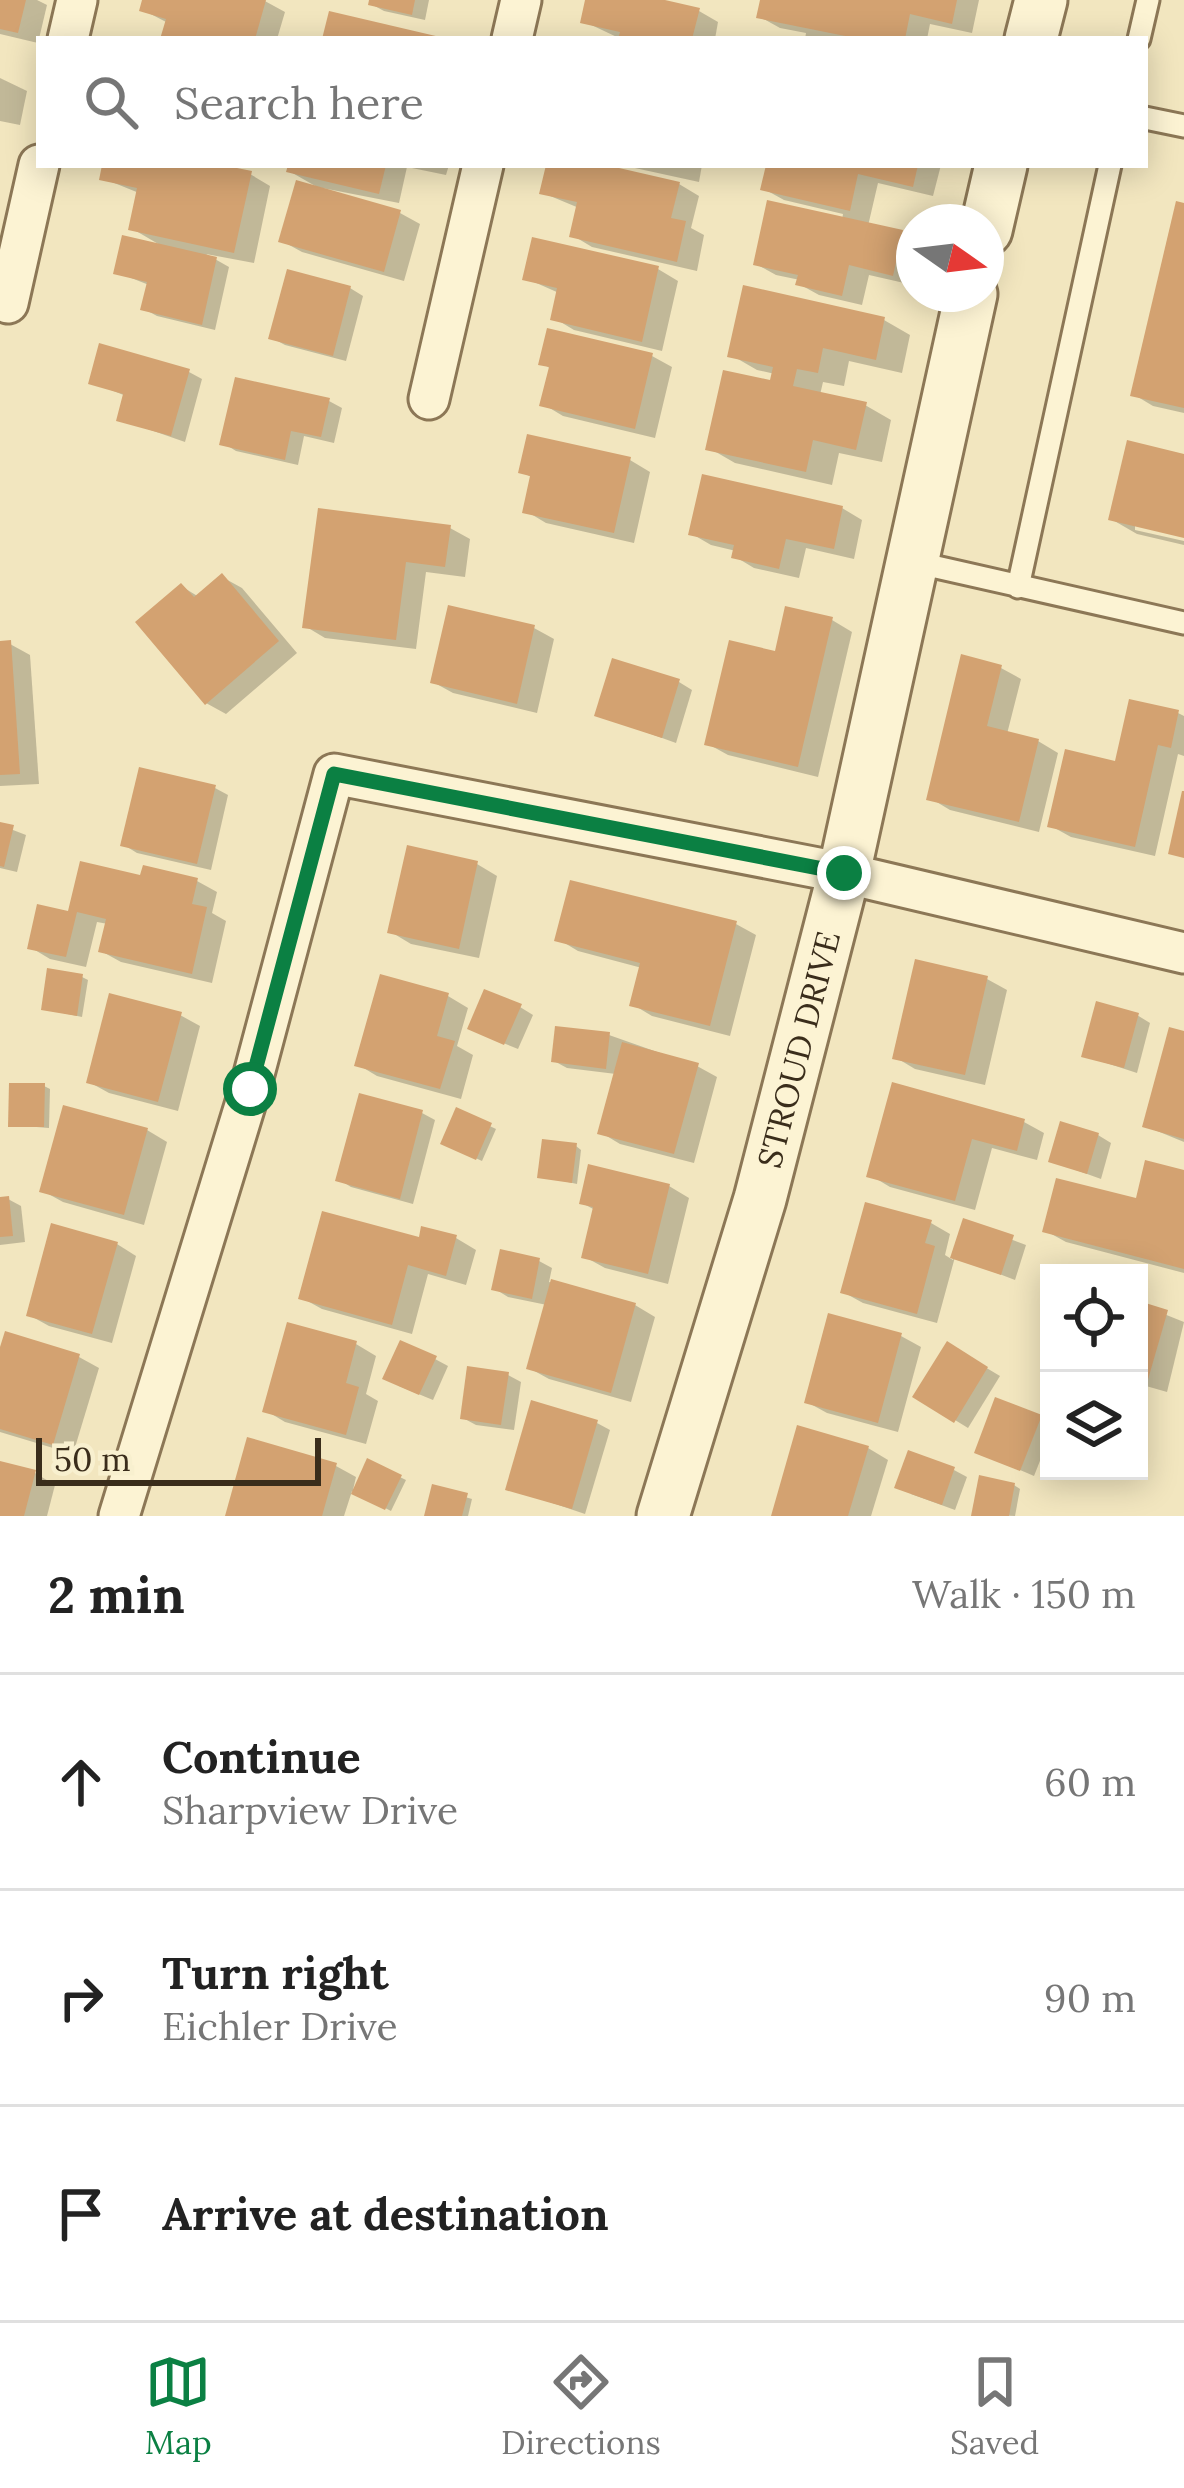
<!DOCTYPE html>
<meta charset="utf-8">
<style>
:root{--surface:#fff;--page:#f2f2f2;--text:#222;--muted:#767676;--line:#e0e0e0;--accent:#0b8043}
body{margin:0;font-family:Lora,serif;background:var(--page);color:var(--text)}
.controls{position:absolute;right:36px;bottom:36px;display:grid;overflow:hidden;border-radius:0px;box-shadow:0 6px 30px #0003}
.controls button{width:108px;height:108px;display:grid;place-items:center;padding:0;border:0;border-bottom:3px solid var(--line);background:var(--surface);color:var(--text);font:60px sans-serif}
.compass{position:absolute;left:896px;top:204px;width:108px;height:108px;border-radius:50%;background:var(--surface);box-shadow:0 6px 30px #0003;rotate:104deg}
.scale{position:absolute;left:36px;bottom:30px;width:285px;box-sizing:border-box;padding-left:12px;border:6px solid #3a2d1b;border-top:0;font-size:33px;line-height:42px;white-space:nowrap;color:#3a2d1b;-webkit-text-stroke:9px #f8f0cf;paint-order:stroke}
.stop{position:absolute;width:36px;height:36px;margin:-27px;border:9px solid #0b8043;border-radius:50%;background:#fff}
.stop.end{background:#0b8043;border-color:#fff;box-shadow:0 3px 12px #0008}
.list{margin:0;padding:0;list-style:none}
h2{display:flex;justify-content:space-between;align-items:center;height:156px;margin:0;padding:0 48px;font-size:51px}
h2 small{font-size:39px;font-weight:400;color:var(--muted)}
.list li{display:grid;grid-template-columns:78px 1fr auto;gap:36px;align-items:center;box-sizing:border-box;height:216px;padding:0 48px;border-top:3px solid var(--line)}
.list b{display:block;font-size:45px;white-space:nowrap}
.list p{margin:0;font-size:39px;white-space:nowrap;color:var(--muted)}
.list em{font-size:39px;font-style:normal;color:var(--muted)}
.icon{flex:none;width:66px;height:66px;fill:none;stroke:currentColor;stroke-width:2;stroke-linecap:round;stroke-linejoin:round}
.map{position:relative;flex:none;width:1184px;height:1516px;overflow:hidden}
.search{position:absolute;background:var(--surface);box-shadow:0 6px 30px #0003;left:36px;right:36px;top:36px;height:132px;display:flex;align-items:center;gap:30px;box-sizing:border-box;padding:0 42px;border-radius:0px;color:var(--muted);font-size:45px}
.sheet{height:804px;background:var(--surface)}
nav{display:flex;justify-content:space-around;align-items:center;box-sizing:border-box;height:168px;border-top:3px solid var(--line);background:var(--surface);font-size:33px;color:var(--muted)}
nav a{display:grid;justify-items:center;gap:6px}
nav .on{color:var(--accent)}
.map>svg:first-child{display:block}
.shadow{fill:#0003}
.building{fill:#d3a271}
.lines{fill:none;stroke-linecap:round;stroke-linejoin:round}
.service-casing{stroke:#8c7756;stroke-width:27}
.minor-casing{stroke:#8c7756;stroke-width:45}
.tertiary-casing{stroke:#8c7756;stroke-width:57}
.service{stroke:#fcf3d3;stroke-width:21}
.minor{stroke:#fcf3d3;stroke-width:39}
.tertiary{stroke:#fcf3d3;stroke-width:51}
.route{stroke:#0b8043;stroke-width:15}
.labels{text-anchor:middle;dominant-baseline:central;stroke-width:10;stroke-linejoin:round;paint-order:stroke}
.street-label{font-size:33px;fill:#3a2d1b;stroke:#f8f0cf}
</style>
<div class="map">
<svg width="1184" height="1516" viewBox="0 0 1184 1516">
<rect width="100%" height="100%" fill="#f2e6bf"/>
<!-- shadow -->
<g class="shadow">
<path d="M0 0H37L47 5 38 43 0 34Z"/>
<path d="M145 0H263L285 12 277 39H164L168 23 143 10Z"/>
<path d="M372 0H429L425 20 384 11 371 4Z"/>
<path d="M588 0H652L699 11 718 22 715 39H621L583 21Z"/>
<path d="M763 0H979L972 33 930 24 927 39H805L806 33 780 28 760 17Z"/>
<path d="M0 78 27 91 20 125 0 121Z"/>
<path d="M105 165H209L250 174 270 186 254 263 206 254 229 267 215 330 157 316 144 309 149 285 116 272 160 245 131 228 139 193 102 178Z"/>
<path d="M291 165H449L446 175 407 167 399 203 317 187 289 171Z"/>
<path d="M549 165H592L679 184 699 196 691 228 704 235 697 271 592 247 572 235 579 208 543 193Z"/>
<path d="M621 165H702L699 182Z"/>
<path d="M770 165H941L933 196 878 183 868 226 902 233 914 240 913 285 869 275 862 305 819 295 799 284 800 280 776 275 756 264 842 220 843 214 784 200 764 189Z"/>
<path d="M1184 206V413L1153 406 1133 394Z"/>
<path d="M400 213 420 224 404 281 302 252 282 241Z"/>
<path d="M658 269 678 281 662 351 574 330 554 318 559 293 525 278Z"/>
<path d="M350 288 363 296 346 361 285 345 272 338Z"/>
<path d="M884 320 910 335 902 373 849 361 844 386 823 382 820 395 865 405 891 420 882 462 839 453 832 485 735 463 709 448 773 384 775 374 757 370 731 355Z"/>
<path d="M652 356 672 367 655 438 563 416 543 404 551 369 542 363Z"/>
<path d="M189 372 202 379 185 442 119 419 126 396 91 382Z"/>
<path d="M329 401 342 408 334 443 304 436 298 465 236 451 223 443Z"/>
<path d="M1184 457V535L1135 524V530L1184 541V545L1137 534 1111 519Z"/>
<path d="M630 460 650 472 634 543 546 523 526 511 533 478 522 472Z"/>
<path d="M842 508 862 520 854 559 806 548 799 578 754 568 734 556 736 551 711 545 692 534Z"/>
<path d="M450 528 470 539 465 577 426 572 416 649 325 638 305 626Z"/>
<path d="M222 577 242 588 297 653 226 714 206 703 181 586 199 597Z"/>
<path d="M832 620 852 632 818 777 728 755 708 744 777 654Z"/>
<path d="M534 628 554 639 537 713 453 693 433 682Z"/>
<path d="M0 644H10L30 655 39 784 0 786Z"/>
<path d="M1001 668 1021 679 1007 734 1038 741 1058 753 1039 832 950 810 930 798Z"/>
<path d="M679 682 692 690 676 743 598 715Z"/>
<path d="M1178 713 1184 716V756L1178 754 1155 856 1071 837 1051 826Z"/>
<path d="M215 788 228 795 211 870 137 853 124 845Z"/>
<path d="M0 825 26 835 17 872 0 868Z"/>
<path d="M477 864 497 876 479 958 411 944 391 932Z"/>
<path d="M142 879 197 881 217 892 212 913 226 921 212 983 121 962 101 951 108 924 97 922 86 967 50 959 30 947 70 915Z"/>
<path d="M736 924 756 935 730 1036 652 1016 632 1004 642 968 578 951 558 939Z"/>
<path d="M82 977 88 980 82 1017 44 1009Z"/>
<path d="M382 977 448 996 468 1008 457 1046 473 1055 461 1099 377 1076 357 1064Z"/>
<path d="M987 979 1007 990 985 1085 915 1069 895 1057Z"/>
<path d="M520 1007 533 1015 518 1049 484 1035Z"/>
<path d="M180 1015 200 1026 178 1111 109 1093 89 1082Z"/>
<path d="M1137 1015 1150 1023 1137 1073 1085 1056Z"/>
<path d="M1184 1034V1142L1145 1126Z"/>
<path d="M609 1035 697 1066 717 1077 694 1163 620 1144 600 1132 616 1074 567 1068 554 1061Z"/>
<path d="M44 1086 50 1089 49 1128 11 1125Z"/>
<path d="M895 1086 1024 1122 1044 1133 1037 1160 992 1148 975 1210 890 1187 870 1175Z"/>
<path d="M458 1111 496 1129 482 1161 449 1146Z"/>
<path d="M422 1113 435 1120 413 1204 351 1187 338 1179Z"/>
<path d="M147 1130 167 1142 144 1225 63 1202 43 1191Z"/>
<path d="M1098 1135 1111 1143 1101 1179 1051 1161Z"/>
<path d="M576 1146 581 1150 577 1184 540 1176Z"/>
<path d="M1184 1173V1273L1066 1242 1046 1231 1138 1202Z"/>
<path d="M669 1186 689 1198 668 1284 605 1268 585 1257 595 1210 582 1203Z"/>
<path d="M8 1199 21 1206 25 1242 0 1245V1200Z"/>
<path d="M965 1222 1026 1245 1015 1280 955 1257 937 1323 863 1303 843 1292 931 1223 950 1234 945 1255 953 1260Z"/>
<path d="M456 1238 476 1250 466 1285 428 1274 412 1334 322 1309 302 1298 421 1241Z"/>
<path d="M117 1244 136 1256 112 1343 49 1326 29 1315Z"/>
<path d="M539 1261 552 1268 549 1282 635 1305 655 1317 631 1402 549 1379 529 1368 547 1305 508 1297 495 1289Z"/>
<path d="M1139 1304 1184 1322 1167 1392 1139 1384Z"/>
<path d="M289 1326 356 1344 376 1356 366 1394 378 1401 366 1444 285 1422 265 1410Z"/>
<path d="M901 1336 921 1347 898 1432 827 1413 807 1402Z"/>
<path d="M948 1345 1000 1376 968 1428 916 1396Z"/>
<path d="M0 1357H79L99 1368 73 1454 0 1432Z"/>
<path d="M435 1359 448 1366 433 1400 399 1386Z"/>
<path d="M508 1375 521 1382 514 1430 476 1425 463 1418Z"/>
<path d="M1041 1418 1049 1423V1438L1034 1476 978 1452Z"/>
<path d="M597 1423 610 1430 585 1514 508 1488Z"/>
<path d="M799 1428 868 1448 888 1460 871 1516H774Z"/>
<path d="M250 1441 336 1466 356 1477 353 1490 369 1462 406 1480 391 1511 352 1491 344 1516H228Z"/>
<path d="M0 1464 35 1473 55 1485 47 1516H0Z"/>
<path d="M954 1470 967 1477 955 1510 911 1494Z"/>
<path d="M1014 1485 1020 1489 1015 1516 975 1514Z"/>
<path d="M434 1488 472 1499 468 1516H428Z"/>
</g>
<!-- building -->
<g class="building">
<path d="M0 0H26L18 33 0 29Z"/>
<path d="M142 0H266L255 39H160L166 19 139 11Z"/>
<path d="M369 0H415L412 15 368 5Z"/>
<path d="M585 0H665L700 8 692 39H618L620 32 580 23Z"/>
<path d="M760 0H957L952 24 910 14 905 39H860L756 18Z"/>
<path d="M329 11 440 37V39H322Z"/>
<path d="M102 165H222L252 171 234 253 128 230 137 188 99 180Z"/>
<path d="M288 165H386L379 194 286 172Z"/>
<path d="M546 165H606L680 182 671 218 686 221 677 262 569 237 577 202 539 194Z"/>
<path d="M766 165H918L913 187 858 174 850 211 760 190Z"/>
<path d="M296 180 401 210 384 272 278 242Z"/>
<path d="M767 200 903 230 893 276 849 265 842 296 795 285 798 275 753 265Z"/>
<path d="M1176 201 1184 203V408L1130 396Z"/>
<path d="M122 235 217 257 202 325 140 310 147 282 113 274Z"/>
<path d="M532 237 659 266 642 342 550 320 557 288 522 280Z"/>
<path d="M287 269 351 286 333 356 268 339Z"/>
<path d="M743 285 885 317 876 360 823 348 818 373 797 369 793 386 867 402 856 450 813 440 806 472 705 450 723 370 770 380 773 367 727 357Z"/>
<path d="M547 328 653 353 635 429 539 406 549 367 538 365Z"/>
<path d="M99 343 190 369 171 436 116 421 123 394 88 384Z"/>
<path d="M235 377 330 398 321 437 291 431 285 460 219 445Z"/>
<path d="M527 434 631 457 614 533 522 513 530 476 518 473Z"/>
<path d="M1127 440 1184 454V538L1108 520Z"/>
<path d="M702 474 843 506 834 549 786 539 779 569 731 558 734 545 688 535Z"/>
<path d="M318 508 451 525 445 567 406 562 396 640 302 628Z"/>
<path d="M222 573 279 641 205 705 135 622 181 583 194 597Z"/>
<path d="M448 605 535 625 517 704 430 683Z"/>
<path d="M785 606 833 617 798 767 704 745 729 640 775 651Z"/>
<path d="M11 640 20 774 0 775V641Z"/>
<path d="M961 654 1002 665 987 726 1039 739 1019 822 926 800Z"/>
<path d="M612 658 680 679 662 738 594 716Z"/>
<path d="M1129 699 1179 710 1171 748 1158 745 1135 847 1047 827 1065 749 1115 761Z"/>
<path d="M139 767 216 785 197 864 120 846Z"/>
<path d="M1182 791H1184V858L1168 854Z"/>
<path d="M0 822 14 825 4 867 0 866Z"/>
<path d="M407 845 478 861 459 949 387 933Z"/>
<path d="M80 861 140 875 143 865 198 878 192 904 207 907 192 974 98 952 106 919 77 912 66 957 27 949 37 904 68 911Z"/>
<path d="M570 880 737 921 710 1026 629 1006 640 963 554 941Z"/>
<path d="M915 959 988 976 965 1075 892 1059Z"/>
<path d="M47 968 83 974 77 1016 41 1010Z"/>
<path d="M380 974 449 993 437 1036 455 1041 440 1089 354 1066Z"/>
<path d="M484 989 522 1004 504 1045 467 1029Z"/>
<path d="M109 993 182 1012 158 1102 86 1083Z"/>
<path d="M1096 1001 1139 1013 1124 1068 1081 1057Z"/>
<path d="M555 1026 610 1032 606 1069 551 1062Z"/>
<path d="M1169 1027 1184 1031V1139L1142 1127Z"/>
<path d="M622 1042 699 1063 674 1154 597 1134Z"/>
<path d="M892 1082 1025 1119 1017 1151 972 1139 955 1201 866 1177Z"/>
<path d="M9 1083H45L44 1127H8Z"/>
<path d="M359 1093 423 1110 400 1199 335 1181Z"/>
<path d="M63 1105 148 1128 124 1215 39 1192Z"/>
<path d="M456 1107 492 1123 476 1160 440 1144Z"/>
<path d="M1060 1121 1099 1133 1087 1174 1048 1162Z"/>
<path d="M542 1139 577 1143 572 1183 537 1178Z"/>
<path d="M1145 1160 1184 1170V1269L1042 1232 1056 1178 1136 1198Z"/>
<path d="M588 1164 670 1184 648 1274 581 1258 593 1207 579 1204Z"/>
<path d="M9 1196 13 1236 0 1237V1197Z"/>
<path d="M865 1202 932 1220 925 1243 935 1246 917 1314 840 1293Z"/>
<path d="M322 1211 419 1237 421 1226 457 1235 446 1276 408 1265 392 1325 298 1299Z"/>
<path d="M963 1218 1014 1235 1001 1275 950 1258Z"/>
<path d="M51 1223 118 1242 92 1334 26 1316Z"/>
<path d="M500 1249 540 1258 532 1299 491 1290Z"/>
<path d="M551 1279 636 1303 611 1393 526 1369Z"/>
<path d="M1139 1301 1168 1310 1147 1383 1139 1381Z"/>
<path d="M828 1313 902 1333 878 1423 804 1403Z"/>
<path d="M287 1322 357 1341 346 1383 359 1387 346 1435 262 1412Z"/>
<path d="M5 1331 80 1354 53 1445 0 1429V1347Z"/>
<path d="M400 1340 437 1356 419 1395 382 1379Z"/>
<path d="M947 1341 988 1367 954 1423 912 1397Z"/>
<path d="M467 1366 509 1372 501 1425 460 1419Z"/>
<path d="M995 1397 1042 1415 1020 1471 974 1453Z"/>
<path d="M531 1400 598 1420 572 1509 505 1490Z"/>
<path d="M797 1425 869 1446 848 1516H771Z"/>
<path d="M247 1437 337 1463 322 1516H225Z"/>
<path d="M908 1450 955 1467 942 1505 894 1488Z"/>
<path d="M367 1458 402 1475 385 1510 351 1494Z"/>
<path d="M0 1461 36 1470 24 1516H0Z"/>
<path d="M979 1475 1015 1483 1009 1516H971Z"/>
<path d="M432 1484 468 1493 462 1516H424Z"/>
</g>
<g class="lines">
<defs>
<g id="service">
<path d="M1139 39 1148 0"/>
<path d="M1145 118 1184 126"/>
<path d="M914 562 1184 623"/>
<path d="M1018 587 1110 165"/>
</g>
<g id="minor">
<path d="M68 39 77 0"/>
<path d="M512 39 521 0"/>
<path d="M8 303 39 165"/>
<path d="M429 399 483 165"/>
<path d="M119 1516 250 1089 334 774 844 873 1184 953"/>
</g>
<g id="tertiary">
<path d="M1031 39 1041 0"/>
<path d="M986 230 1001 165"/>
<path id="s1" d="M663 1516 760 1199 844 873 971 294"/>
</g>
</defs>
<!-- service casing -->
<use href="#service" class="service-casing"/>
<!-- minor casing -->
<use href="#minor" class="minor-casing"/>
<!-- tertiary casing -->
<use href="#tertiary" class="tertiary-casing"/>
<!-- service -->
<use href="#service" class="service"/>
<!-- minor -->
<use href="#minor" class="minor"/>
<!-- tertiary -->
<use href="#tertiary" class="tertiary"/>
</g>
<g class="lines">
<!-- route -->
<path class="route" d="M250 1089 334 774 844 873"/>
</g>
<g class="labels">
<!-- street labels -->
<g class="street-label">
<text stroke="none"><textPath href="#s1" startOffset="486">STROUD DRIVE</textPath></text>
</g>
</g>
</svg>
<div class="controls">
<button><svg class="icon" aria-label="locate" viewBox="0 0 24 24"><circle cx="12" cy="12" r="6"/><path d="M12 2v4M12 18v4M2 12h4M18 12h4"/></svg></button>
<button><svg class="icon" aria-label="layers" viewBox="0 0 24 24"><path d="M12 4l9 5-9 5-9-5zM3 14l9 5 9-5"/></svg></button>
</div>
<svg class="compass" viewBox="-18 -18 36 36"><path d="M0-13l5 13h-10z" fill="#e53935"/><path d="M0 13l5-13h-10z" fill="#767676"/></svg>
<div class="scale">50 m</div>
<div class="stop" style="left:250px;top:1089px"></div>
<div class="stop end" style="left:844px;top:873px"></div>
<div class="search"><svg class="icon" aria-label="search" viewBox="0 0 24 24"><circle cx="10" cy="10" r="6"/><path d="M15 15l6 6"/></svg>Search here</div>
</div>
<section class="sheet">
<h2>2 min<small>Walk · 150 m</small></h2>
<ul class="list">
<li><svg class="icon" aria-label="ahead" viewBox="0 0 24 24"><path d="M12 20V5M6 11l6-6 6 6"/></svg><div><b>Continue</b><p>Sharpview Drive</p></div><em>60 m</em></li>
<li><svg class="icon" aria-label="right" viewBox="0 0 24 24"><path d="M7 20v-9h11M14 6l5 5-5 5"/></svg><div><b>Turn right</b><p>Eichler Drive</p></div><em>90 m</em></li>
<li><svg class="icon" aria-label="arrive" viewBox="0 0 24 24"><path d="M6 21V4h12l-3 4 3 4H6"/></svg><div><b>Arrive at destination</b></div></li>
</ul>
</section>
<nav>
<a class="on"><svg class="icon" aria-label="map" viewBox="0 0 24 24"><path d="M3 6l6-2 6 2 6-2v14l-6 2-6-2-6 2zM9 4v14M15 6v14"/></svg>Map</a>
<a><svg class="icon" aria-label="directions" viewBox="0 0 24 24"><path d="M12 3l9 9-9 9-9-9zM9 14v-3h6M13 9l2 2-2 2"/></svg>Directions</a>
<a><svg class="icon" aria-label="saved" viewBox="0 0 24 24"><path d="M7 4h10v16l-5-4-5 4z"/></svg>Saved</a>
</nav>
